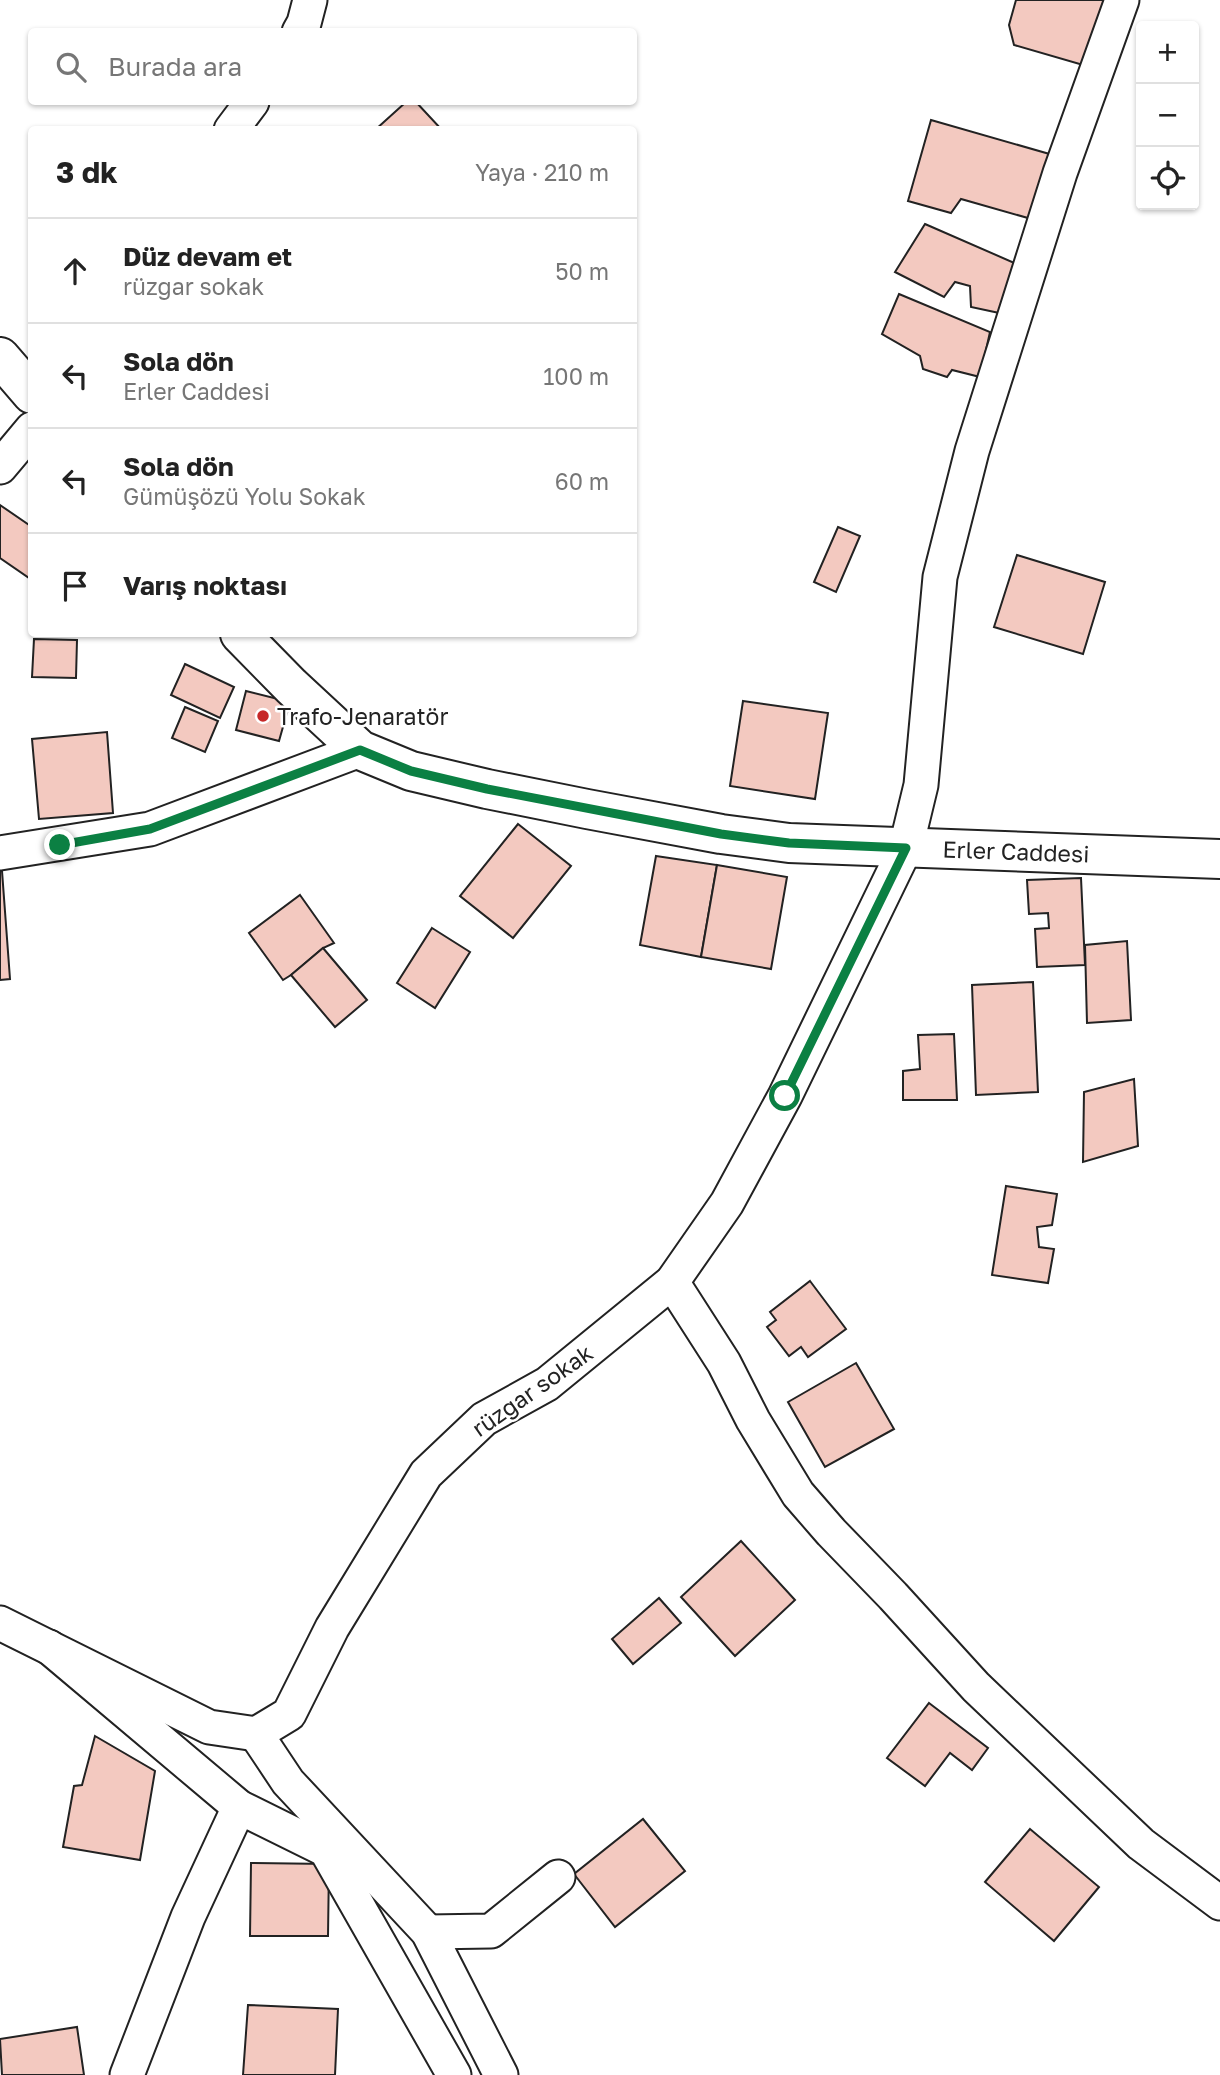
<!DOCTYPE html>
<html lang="tr">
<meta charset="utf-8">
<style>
:root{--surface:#fff;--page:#f6f6f6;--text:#222;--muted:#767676;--line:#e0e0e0}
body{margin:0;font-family:"Golos Text",sans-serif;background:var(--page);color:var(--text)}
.controls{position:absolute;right:21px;top:21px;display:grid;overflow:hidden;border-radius:7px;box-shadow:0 2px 5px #0004}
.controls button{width:63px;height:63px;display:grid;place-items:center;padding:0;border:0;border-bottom:2px solid var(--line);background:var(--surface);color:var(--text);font:35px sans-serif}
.stop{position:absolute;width:21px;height:21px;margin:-16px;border:5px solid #0b8043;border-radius:50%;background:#fff}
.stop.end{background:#0b8043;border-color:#fff;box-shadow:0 2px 7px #0008}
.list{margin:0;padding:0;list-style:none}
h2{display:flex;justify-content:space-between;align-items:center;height:91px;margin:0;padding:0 28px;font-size:30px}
h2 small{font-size:23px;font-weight:400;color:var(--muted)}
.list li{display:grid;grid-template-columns:46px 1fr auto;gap:21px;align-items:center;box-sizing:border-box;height:105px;padding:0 28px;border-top:2px solid var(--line)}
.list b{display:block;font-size:26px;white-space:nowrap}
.list p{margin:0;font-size:23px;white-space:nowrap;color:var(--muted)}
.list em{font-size:23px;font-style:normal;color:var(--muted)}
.icon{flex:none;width:38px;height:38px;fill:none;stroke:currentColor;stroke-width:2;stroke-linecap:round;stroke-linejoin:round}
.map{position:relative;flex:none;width:1220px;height:2075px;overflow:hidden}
.search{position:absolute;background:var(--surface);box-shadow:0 2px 5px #0004;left:28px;top:28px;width:609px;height:77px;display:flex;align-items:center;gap:18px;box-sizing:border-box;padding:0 24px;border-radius:7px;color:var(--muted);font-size:26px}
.panel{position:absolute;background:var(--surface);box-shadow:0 2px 5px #0004;left:28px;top:126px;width:609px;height:511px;border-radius:7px}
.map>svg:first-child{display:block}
.building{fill:#f3c9c0;stroke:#222;stroke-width:2}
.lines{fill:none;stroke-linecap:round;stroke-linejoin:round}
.street-casing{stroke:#222;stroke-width:37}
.secondary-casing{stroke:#222;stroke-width:42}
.street{stroke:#fff;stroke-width:33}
.secondary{stroke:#fff;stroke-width:38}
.route{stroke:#0b8043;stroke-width:9}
.poi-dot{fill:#c62828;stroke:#fff;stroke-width:2.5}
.labels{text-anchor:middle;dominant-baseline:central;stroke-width:5;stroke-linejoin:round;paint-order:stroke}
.poi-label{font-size:23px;fill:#222;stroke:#fff;text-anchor:start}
.street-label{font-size:23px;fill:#222;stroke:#fff}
</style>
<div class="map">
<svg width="1220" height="2075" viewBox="0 0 1220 2075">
<rect width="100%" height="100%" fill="#fff"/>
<!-- building -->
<g class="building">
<path d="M1016 0H1108L1090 67 1014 45 1009 25Z"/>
<path d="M406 102H416L442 130H375Z"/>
<path d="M931 120 1053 155 1035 220 961 199 951 213 908 201Z"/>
<path d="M925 224 1019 265 1004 314 971 307 970 286 955 282 944 297 895 272Z"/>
<path d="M899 294 990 332 980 377 952 370 947 377 923 369 920 356 882 334Z"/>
<path d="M0 505 32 527V580L0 558Z"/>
<path d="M838 527 860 536 836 592 814 582Z"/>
<path d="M1017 555 1105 582 1083 654 994 627Z"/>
<path d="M34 639 77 640 76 678 32 677Z"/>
<path d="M185 664 234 687 220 718 171 695Z"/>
<path d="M246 691 290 702 279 741 236 730Z"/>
<path d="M743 701 828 713 815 799 730 786Z"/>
<path d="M185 707 218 721 205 752 172 738Z"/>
<path d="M107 732 113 813 39 819 32 739Z"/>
<path d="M518 824 571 866 513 938 460 896Z"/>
<path d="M656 856 717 865 701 957 640 945Z"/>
<path d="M717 865 787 877 771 969 701 957Z"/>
<path d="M0 871H2L10 979 0 980Z"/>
<path d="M1081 878 1085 965 1037 967 1035 929 1049 928 1048 913 1029 914 1027 880Z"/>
<path d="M300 895 334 943 323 948 291 975 283 980 249 933Z"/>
<path d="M432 928 470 952 435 1008 397 983Z"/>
<path d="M1127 941 1131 1020 1087 1023 1085 945Z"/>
<path d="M323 948 367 1000 335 1027 291 975Z"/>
<path d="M1033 982 1038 1092 976 1095 972 985Z"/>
<path d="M954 1034 957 1100H903V1071L920 1069 918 1035Z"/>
<path d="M1134 1079 1138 1146 1083 1162 1084 1092Z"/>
<path d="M1006 1186 1057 1194 1052 1225 1037 1227 1039 1247 1054 1249 1048 1283 992 1275Z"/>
<path d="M810 1281 846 1329 808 1357 801 1347 789 1356 767 1327 776 1320 770 1312Z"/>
<path d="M856 1363 894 1429 825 1467 788 1402Z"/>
<path d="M741 1541 795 1600 735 1656 681 1597Z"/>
<path d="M659 1598 681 1623 633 1664 612 1639Z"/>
<path d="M929 1703 988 1748 972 1770 950 1753 925 1786 887 1758Z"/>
<path d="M95 1736 155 1771 140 1860 63 1847 74 1786 82 1785Z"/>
<path d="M643 1819 685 1871 615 1927 574 1874Z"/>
<path d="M1030 1829 1099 1887 1054 1941 985 1882Z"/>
<path d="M251 1863 329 1864 328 1936H250Z"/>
<path d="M248 2005 338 2009 335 2075H243Z"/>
<path d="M77 2027 84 2075H2L0 2039Z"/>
</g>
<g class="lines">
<defs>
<g id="street">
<path d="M299 32 304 23 310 0"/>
<path d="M231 130 252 102"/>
<path d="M0 467 32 429"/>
<path d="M0 853 150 829 360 750"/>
<path d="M672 1282 724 1363 753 1420 798 1494 831 1532 893 1596 976 1687 1141 1844 1220 1903"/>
<path d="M0 1623 209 1727 256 1734"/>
<path d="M49 1647 239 1807 326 1850 454 2075"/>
<path d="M428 1932 491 1931 558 1877"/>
<path d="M127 2075 188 1917 239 1807"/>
<path d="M501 2075 428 1932 288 1782 256 1734 289 1714 332 1628 426 1474 484 1419 547 1384 672 1282 727 1203 785 1096 906 847 921 785 940 577 972 451 1060 173 1122 0"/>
</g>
<g id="secondary">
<path d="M0 357 32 394"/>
<path d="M240 634 291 686 360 750 411 771 487 789 587 809 721 834 789 843 1220 859"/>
</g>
</defs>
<!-- street casing -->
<use href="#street" class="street-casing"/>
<!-- secondary casing -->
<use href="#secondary" class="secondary-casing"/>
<!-- street -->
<use href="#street" class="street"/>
<!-- secondary -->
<use href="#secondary" class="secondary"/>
</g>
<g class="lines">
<!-- route -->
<path class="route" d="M60 845 150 829 360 750 411 771 487 789 721 834 789 843 906 848 785 1096"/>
</g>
<!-- markers -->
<circle class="poi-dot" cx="263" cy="716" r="7"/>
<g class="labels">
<!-- poi labels -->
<g class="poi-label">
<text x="277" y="716">Trafo-Jenaratör</text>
</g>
<!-- street labels -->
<g class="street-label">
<text transform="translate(1016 851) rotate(2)">Erler Caddesi</text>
<text transform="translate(532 1390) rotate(-35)">rüzğar sokak</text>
</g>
</g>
</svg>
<div class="controls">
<button>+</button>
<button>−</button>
<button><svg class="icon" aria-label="locate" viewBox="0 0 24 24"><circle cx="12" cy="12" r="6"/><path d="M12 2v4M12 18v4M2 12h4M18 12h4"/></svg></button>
</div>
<div class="stop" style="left:785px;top:1096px"></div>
<div class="stop end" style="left:60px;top:845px"></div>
<div class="search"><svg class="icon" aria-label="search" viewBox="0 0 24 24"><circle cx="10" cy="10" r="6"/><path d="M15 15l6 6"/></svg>Burada ara</div>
<section class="panel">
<h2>3 dk<small>Yaya · 210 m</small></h2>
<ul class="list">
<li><svg class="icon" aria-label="ahead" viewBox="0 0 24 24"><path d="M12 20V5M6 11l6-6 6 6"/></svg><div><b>Düz devam et</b><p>rüzğar sokak</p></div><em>50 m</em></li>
<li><svg class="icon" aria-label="left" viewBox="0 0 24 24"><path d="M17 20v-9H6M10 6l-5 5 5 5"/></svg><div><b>Sola dön</b><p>Erler Caddesi</p></div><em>100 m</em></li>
<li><svg class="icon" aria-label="left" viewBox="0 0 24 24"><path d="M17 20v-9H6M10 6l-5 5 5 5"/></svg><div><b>Sola dön</b><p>Gümüşözü Yolu Sokak</p></div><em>60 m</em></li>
<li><svg class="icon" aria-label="arrive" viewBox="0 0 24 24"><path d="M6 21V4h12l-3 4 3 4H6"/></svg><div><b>Varış noktası</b></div></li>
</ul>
</section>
</div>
